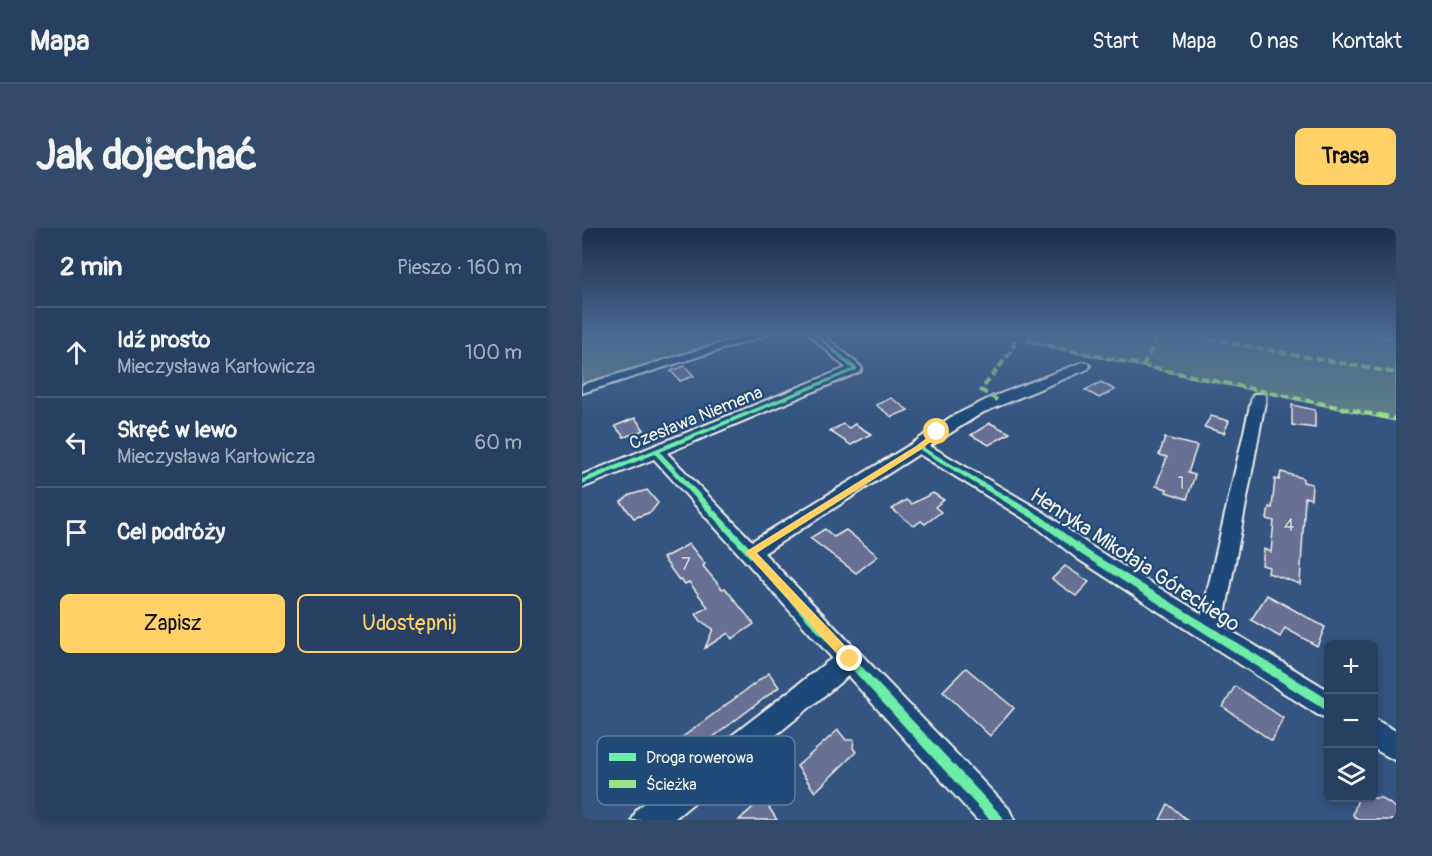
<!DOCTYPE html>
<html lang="pl">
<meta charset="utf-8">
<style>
:root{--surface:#273f61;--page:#334a6a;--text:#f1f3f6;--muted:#a4afbd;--line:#435876;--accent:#ffd166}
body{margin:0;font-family:Pangolin,sans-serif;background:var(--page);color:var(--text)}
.controls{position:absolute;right:18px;bottom:18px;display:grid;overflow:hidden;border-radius:9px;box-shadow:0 3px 9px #0003}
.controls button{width:54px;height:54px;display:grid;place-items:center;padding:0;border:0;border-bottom:2px solid var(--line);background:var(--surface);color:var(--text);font:30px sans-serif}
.stop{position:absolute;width:18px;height:18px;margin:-14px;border:4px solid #ffd166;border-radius:50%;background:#fff}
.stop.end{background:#ffd166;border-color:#fff;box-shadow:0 2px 6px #0008}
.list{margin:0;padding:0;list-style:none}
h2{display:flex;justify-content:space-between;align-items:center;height:78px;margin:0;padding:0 24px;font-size:26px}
h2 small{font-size:20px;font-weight:400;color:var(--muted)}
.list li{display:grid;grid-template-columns:39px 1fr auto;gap:18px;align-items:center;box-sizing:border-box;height:90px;padding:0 24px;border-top:2px solid var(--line)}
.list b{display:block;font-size:22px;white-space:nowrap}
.list p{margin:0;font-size:20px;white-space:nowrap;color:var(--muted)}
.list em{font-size:20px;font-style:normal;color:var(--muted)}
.actions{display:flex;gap:12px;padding:18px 24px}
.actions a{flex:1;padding:14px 0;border:2px solid var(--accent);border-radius:9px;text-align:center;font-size:21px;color:var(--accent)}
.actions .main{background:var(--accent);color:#111}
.icon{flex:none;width:33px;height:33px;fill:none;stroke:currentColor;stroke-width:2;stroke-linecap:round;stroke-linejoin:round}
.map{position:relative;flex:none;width:814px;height:592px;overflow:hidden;border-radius:9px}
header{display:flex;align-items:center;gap:36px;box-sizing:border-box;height:84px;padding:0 30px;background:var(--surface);border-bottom:2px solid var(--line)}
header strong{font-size:28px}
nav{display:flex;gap:33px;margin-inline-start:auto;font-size:21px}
.intro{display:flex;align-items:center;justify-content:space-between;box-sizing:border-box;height:144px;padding:0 36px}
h1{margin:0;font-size:42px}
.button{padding:15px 27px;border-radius:9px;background:var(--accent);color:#111;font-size:21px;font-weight:700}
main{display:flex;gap:36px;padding:0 36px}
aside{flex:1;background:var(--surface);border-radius:9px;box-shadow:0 3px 9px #0003}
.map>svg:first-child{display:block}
.green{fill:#5e8084;stroke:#a9b8b6;stroke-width:1.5}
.building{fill:#676f94;stroke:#f4f1e8;stroke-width:1.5}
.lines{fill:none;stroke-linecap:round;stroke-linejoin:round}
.minor-casing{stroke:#f4f1e8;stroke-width:4}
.minor{fill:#1f4a7a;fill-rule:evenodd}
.quiet-far1{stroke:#94e586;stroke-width:4;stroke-dasharray:8 4;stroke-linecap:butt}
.quiet{stroke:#94e586;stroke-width:5;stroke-dasharray:10 5;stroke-linecap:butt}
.cycleway-casing{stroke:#1f4a7a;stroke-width:3}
.cycleway{fill:#6deda7;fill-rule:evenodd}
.route{fill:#ffd166}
.labels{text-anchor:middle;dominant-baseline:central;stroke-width:4.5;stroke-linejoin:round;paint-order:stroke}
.far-street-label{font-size:18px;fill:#f4f1e8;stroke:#1f4a7a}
.number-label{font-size:18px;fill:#d1d0d3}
.street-label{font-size:21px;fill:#f4f1e8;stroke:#1f4a7a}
.key{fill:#1f4a7a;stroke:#5f7c9b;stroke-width:1.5}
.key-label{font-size:16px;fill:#f4f1e8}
</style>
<header>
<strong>Mapa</strong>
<nav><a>Start</a><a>Mapa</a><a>O nas</a><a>Kontakt</a></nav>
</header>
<div class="intro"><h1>Jak dojechać</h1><a class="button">Trasa</a></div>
<main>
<aside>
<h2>2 min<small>Pieszo · 160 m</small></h2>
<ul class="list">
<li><svg class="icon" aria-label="ahead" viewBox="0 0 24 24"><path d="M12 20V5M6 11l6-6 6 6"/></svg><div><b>Idź prosto</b><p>Mieczysława Karłowicza</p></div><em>100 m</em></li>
<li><svg class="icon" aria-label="left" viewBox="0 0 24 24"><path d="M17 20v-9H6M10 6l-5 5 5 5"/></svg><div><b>Skręć w lewo</b><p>Mieczysława Karłowicza</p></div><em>60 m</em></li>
<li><svg class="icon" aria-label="arrive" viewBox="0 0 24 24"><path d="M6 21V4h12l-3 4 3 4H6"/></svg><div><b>Cel podróży</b></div></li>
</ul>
<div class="actions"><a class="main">Zapisz</a><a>Udostępnij</a></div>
</aside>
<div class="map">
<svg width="814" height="592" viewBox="0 0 814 592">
<rect width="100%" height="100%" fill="#345481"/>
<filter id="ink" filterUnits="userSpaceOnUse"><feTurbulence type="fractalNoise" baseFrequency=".0167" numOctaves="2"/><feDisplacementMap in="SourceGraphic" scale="12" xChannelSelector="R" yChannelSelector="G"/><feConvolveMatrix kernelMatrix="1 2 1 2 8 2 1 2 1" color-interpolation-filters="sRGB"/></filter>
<g filter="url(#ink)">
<!-- green -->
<g class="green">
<path d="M0 107H167L0 159Z"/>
<path d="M447 107H814V193L445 114Z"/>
</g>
<!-- building -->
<g class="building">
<path d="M103 138 112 148 98 153 89 143Z"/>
<path d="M519 154 533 162 517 170 503 162Z"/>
<path d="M309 170 315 174 326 182 310 189 294 177Z"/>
<path d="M710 177 733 182V200L710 197Z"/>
<path d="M629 188 647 193 642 205 622 199Z"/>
<path d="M53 190 62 202 42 209 33 198Z"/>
<path d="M408 195 428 205 407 217 389 207Z"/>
<path d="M261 196 267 200 273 196 289 206 269 217 248 203Z"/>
<path d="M583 210 615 218 606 245 613 247 605 271 584 264 585 261 574 258 585 229 577 227Z"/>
<path d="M699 244 721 250V254L730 256 729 271 723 269 718 356 686 345 687 339 680 337 682 321 689 324 692 293 685 291 687 279 690 280 693 251 697 252Z"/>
<path d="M65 262 76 275 69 284 52 290 39 274 48 267Z"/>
<path d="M351 265 362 272 353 279 359 284 343 296 339 293 332 298 310 281 324 272 329 276Z"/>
<path d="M243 301 252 309 264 302 296 328 274 345 228 310Z"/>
<path d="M107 316 123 336 121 338 140 361 143 360 172 396 150 411 146 405 123 420 131 401 119 393 114 386 126 379 107 354 103 356 99 351 97 352 81 330Z"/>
<path d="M483 338 507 354 494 368 470 351Z"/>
<path d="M685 367 743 399 735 418 703 400 698 409 669 392Z"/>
<path d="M384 440 432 480 408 508 361 463Z"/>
<path d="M187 445 197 459 80 548 71 531Z"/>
<path d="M653 458 701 490 690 513 641 479Z"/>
<path d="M256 502 264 512H272L271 520 274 524 233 564 215 538Z"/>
<path d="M181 570 195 592H157Z"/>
<path d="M776 570H799L814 580V592H777L771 587Z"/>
<path d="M586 576 605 592H578Z"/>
</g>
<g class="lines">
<defs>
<g id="minor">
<path d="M166 107H185L0 165V157Z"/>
<path d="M228 107H241L278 138 280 141 278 144 85 225 170 313 331 215 369 189 410 169 501 134 506 135 508 138 506 141 400 185 348 218 463 285 510 319 620 386 670 169 672 166H682L684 169 641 398 746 462V490L736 487 496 331 449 295 337 226 182 325 427 581 432 592H395L266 448 91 592H50L55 581 250 430 72 231 0 260V247L264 140Z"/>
<path d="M792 491 814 503V533L792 521Z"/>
</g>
</defs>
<!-- minor casing -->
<use href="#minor" class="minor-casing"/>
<!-- minor -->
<use href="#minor" class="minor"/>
<!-- quiet-far1 -->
<g class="quiet-far1">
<path d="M447 107 449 114 803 189"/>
<path d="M603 107 814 145"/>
<path d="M790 107 814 111"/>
<path d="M561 138 577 107"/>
<path d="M415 172 399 162 431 121 433 107"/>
</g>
<!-- quiet -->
<path class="quiet" d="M796 187 814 191"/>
<defs>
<g id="cycleway">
<path d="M232 107H237L275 140V142L78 224 420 588 422 592H408L73 226 0 256V251L270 141Z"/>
<path d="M337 217 459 288 506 323 746 471V482L742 481 500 327 453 292 335 220V218Z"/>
</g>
</defs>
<!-- cycleway casing -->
<use href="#cycleway" class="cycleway-casing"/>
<!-- cycleway -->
<use href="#cycleway" class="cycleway"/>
</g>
</g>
<!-- sky -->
<linearGradient id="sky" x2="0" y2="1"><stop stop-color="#1d2e47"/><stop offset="0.56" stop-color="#4a6792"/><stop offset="1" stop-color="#4a6792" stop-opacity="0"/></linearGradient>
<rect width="814" height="190" fill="url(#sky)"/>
<!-- route -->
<path class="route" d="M355 202 358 203V206L340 221 175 325 272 427 274 431 272 436 268 437 264 436 163 324 334 218Z"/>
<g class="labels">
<!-- far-street labels -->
<g class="far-street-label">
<text transform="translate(114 190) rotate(-22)">Czesława Niemena</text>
</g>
<!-- number labels -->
<g class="number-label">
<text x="599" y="255">1</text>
<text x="707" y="297">4</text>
<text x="104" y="336">7</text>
</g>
<!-- street labels -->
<g class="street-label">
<text transform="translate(553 332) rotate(33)">Henryka Mikołaja Góreckiego</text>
</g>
</g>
<!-- legend -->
<rect x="15" y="508" width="198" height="69" rx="9" class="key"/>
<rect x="27" y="525" width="27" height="8" fill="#6deda7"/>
<rect x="27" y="552" width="27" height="8" fill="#94e586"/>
<g class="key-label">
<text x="64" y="535">Droga rowerowa</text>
<text x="64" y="562">Ścieżka</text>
</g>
</svg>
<div class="controls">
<button>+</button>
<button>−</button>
<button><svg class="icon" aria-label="layers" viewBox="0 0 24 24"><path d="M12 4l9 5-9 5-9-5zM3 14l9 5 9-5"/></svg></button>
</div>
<div class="stop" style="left:355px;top:204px"></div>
<div class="stop end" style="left:268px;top:431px"></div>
</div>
</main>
